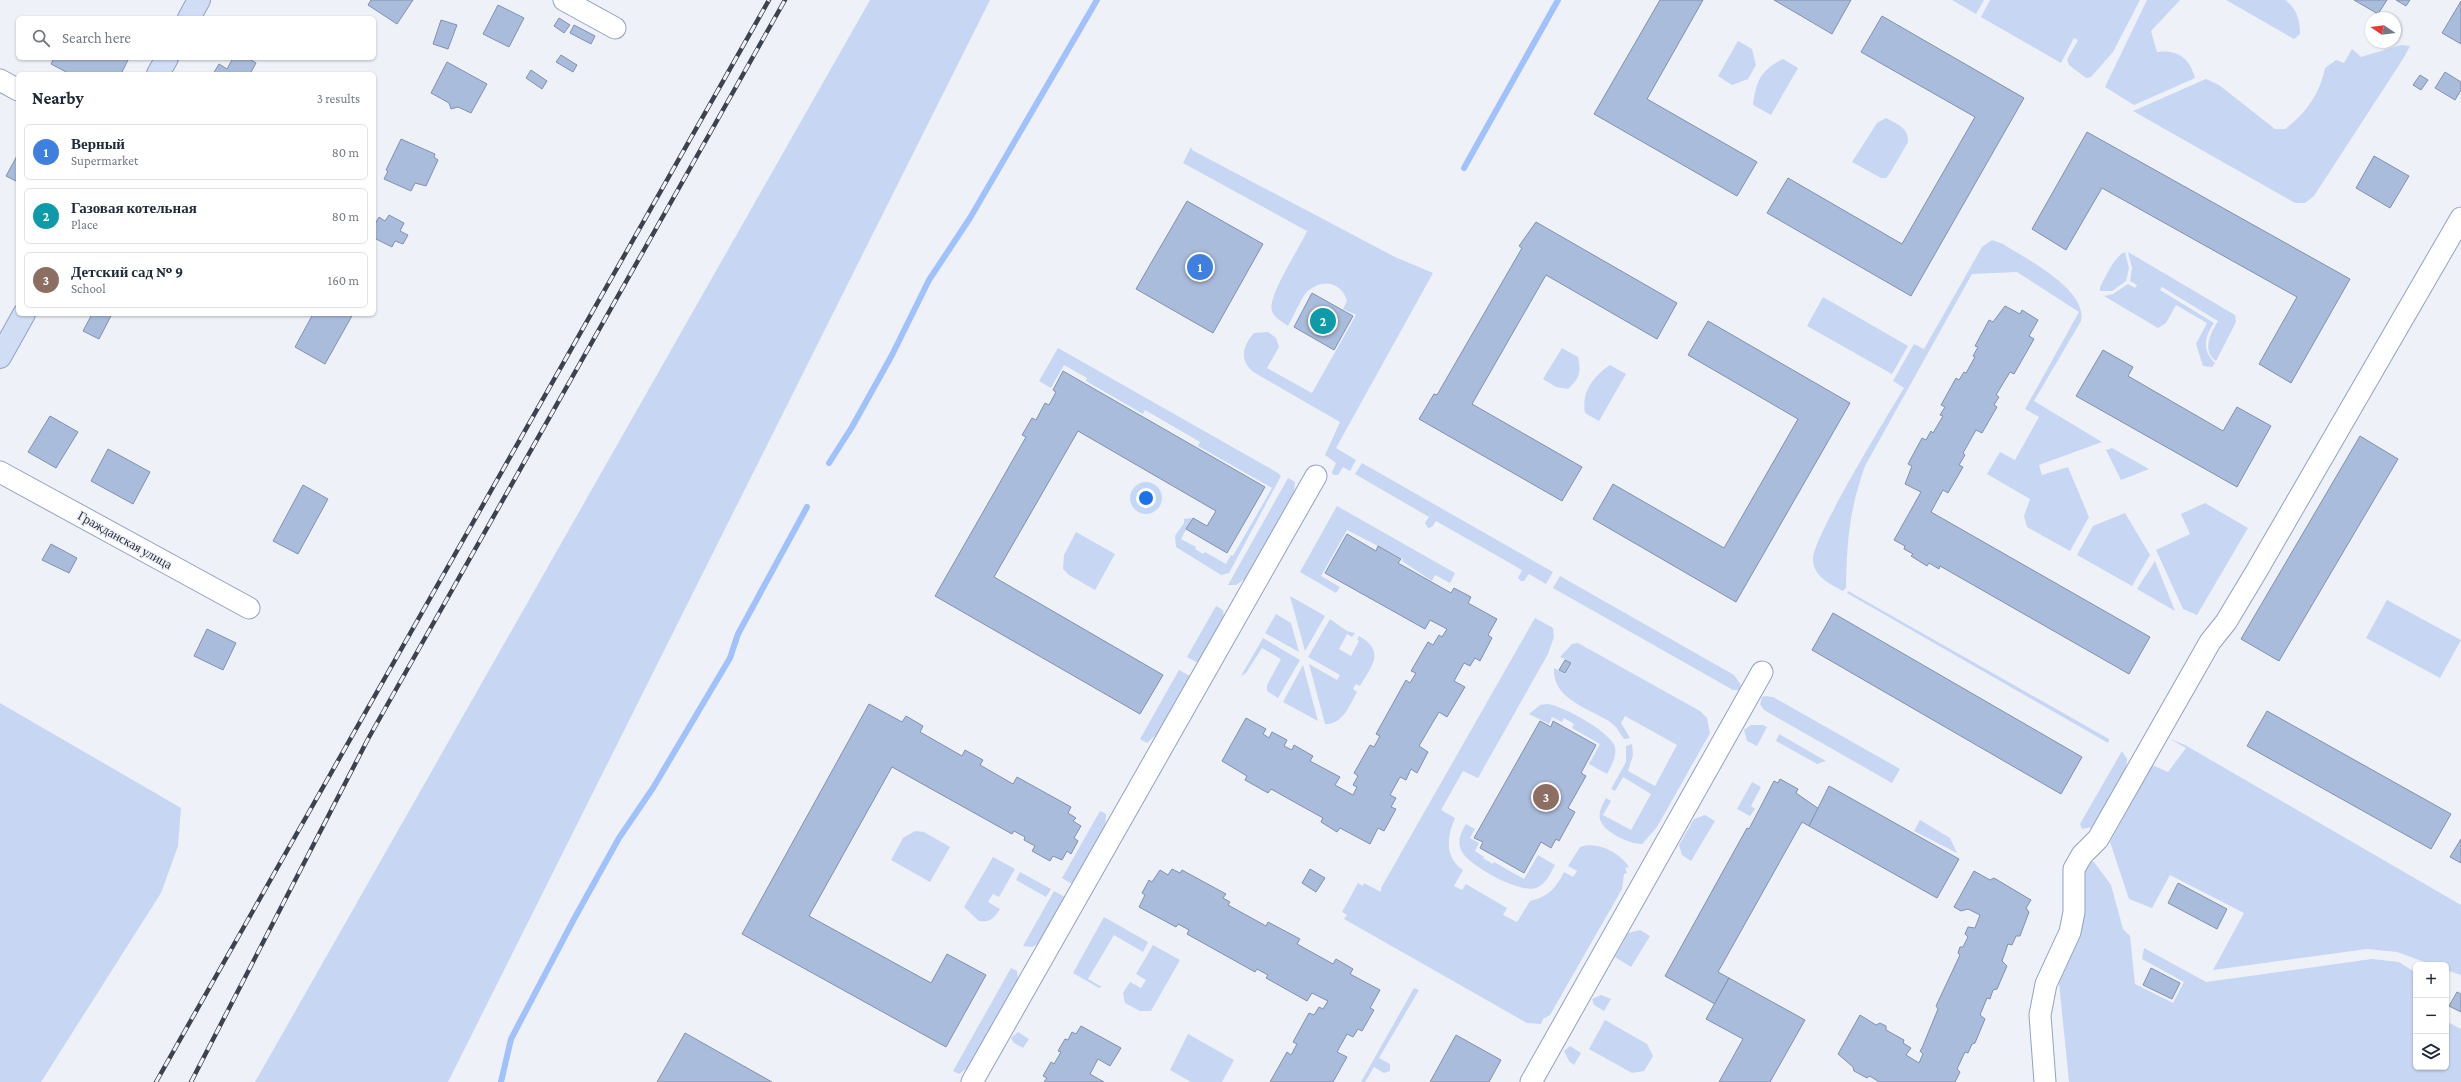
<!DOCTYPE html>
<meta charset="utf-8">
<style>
:root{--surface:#fff;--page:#f2f2f3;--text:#1f2937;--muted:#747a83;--line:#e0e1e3;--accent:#0f766e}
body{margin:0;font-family:"Crimson Pro",serif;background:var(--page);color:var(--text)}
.controls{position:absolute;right:12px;bottom:12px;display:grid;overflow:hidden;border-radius:6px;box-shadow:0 1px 3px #0004}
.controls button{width:36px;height:36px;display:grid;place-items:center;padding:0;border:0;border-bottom:1px solid var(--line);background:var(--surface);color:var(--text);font:20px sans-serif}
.compass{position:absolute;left:2365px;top:12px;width:36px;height:36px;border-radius:50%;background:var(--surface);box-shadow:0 1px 3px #0004;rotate:283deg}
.you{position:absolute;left:1146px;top:498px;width:14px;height:14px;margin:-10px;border:3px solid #fff;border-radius:50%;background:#1a73e8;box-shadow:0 0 0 6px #1a73e833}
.badge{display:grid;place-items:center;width:26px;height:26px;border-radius:50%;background:var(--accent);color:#fff;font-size:13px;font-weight:700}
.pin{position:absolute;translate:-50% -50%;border:2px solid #fff;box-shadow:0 1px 4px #0006}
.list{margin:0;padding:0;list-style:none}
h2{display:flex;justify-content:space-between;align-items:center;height:52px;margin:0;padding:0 16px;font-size:17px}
h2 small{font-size:13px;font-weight:400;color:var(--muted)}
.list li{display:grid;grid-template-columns:26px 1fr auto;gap:12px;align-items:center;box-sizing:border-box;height:56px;margin:0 8px 8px;padding:0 8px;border:1px solid var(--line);border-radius:6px}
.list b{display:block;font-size:15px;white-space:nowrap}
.list p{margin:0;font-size:13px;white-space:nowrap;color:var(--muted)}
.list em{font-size:13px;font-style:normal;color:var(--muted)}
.icon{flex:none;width:22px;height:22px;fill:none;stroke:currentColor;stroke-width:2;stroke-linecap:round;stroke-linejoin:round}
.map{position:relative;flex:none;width:2461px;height:1082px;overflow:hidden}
.search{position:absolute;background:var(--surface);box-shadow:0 1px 3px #0004;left:16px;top:16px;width:360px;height:44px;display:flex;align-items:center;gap:10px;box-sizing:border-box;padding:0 14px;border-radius:6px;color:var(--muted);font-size:15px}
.panel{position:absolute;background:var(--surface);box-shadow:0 1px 3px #0004;left:16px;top:72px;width:360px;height:244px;border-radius:6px}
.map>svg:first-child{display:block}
.green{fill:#c7d6f2}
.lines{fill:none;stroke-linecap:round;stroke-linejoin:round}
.stream{stroke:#a1c1fc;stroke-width:6}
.building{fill:#aabcdb;stroke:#8091af}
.street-casing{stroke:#91a2c1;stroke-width:23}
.secondary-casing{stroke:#91a2c1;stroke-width:24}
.street{stroke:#fff;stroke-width:21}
.secondary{stroke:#d1ddf5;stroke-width:22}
.rail-casing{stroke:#3c434e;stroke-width:4.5}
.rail{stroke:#eef2f8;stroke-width:3;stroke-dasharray:9;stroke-linecap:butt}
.labels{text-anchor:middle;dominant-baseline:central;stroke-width:3;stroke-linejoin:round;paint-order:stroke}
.street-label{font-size:13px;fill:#282f3b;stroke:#eef2f8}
</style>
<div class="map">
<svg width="2461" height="1082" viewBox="0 0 2461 1082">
<rect width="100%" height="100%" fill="#eef2f8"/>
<!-- green -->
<g class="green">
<path d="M870 0H990L448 1082H255Z"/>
<path d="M1952 0H1984L1976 14Z"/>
<path d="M1990 0H2140L2113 52 2091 77 2086 78 2069 65 2067 60 2078 40 2074 38 2061 63 1981 17Z"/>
<path d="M2147 0H2180L2151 31 2157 52C2177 49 2190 58 2195 78L2134 105 2105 87Z"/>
<path d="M2226 0H2285C2297 8 2300 21 2300 34L2294 39Z"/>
<path d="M1738 41 1752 49 1756 65 1748 79 1732 85 1718 76Z"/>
<path d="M2401 45 2410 46 2403 59 2314 196 2305 203H2295L2133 111 2206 79 2219 85 2275 129H2285C2306 113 2320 94 2325 68L2336 60 2344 63 2352 49 2361 57Z"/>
<path d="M1783 59 1798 68 1771 115 1753 105C1756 81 1761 70 1783 59Z"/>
<path d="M1886 118C1897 124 1909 128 1908 142L1890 173 1886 178H1881L1852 162 1877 123Z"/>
<path d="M1191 147 1192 150 1395 257 1433 273 1336 448 1356 460 1350 471 1343 467 1338 475H1333L1332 472 1336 463 1325 455 1340 422 1255 373C1239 362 1242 346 1254 333L1268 332 1276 338 1279 347 1267 368 1312 393 1356 315 1343 309 1347 301C1342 283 1324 278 1309 290 1302 295 1293 318 1288 326 1283 322 1274 318 1272 311 1267 296 1300 248 1307 231L1183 163Z"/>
<path d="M1992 240 2003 244C2024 258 2088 289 2081 321L2034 401 2102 442 2039 465 2042 475 2068 467 2089 517 2070 551 2027 527 2024 516 2030 499 1987 474 2000 452 2015 460 2039 417 2025 409 2079 312 2017 272 1972 274 1865 466C1849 511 1847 541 1846 588L1843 591C1830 584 1814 577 1813 560 1811 540 1889 413 1904 388L1893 381 1914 344 1924 349 1982 247Z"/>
<path d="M2125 252 2129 268 2126 281 2112 291H2100V287C2106 277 2114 256 2125 252Z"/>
<path d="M2128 252 2235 315 2236 322 2216 361C2201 350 2211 333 2218 321L2162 287 2160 290 2214 323C2205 336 2201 350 2215 363L2212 367 2203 366 2196 344 2207 323 2176 305 2166 323 2158 328 2104 296 2113 294 2128 284 2135 288 2137 285 2130 281 2132 268Z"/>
<path d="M1823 297 1908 346 1892 374 1807 326Z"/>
<path d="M1058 348 1278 473 1281 476 1229 573 1221 575 1176 547 1175 536 1184 523V519L1192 518 1181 539 1196 547 1195 549 1203 554 1205 552 1226 564 1231 555 1233 556 1272 488 1198 446 1200 442 1145 410 1143 414 1086 381 1087 378 1064 365 1051 388 1039 381Z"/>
<path d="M1562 348 1578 357C1581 372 1580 378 1568 389L1556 387 1543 379Z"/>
<path d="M1610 365 1626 374 1599 421 1585 413C1581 391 1594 376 1610 365Z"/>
<path d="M2112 448 2149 469 2121 480 2106 450Z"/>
<path d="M1362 463 1553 572 1546 584 1529 574 1524 581H1521L1518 578 1522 570 1436 521 1432 527 1428 528 1425 523 1429 517 1355 474Z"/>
<path d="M1288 478 1295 482 1294 493 1246 578 1236 585H1228Z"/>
<path d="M2205 503 2248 528 2197 615 2183 609 2156 550 2190 534 2181 514Z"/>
<path d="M1337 506 1455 573 1450 583 1435 575 1432 581 1402 561 1403 559 1347 530 1321 576 1340 587 1336 593 1300 572Z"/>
<path d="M2125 513 2150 555 2132 586 2077 555 2093 526Z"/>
<path d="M1076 532 1115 554 1095 590 1069 575 1063 569 1064 555Z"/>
<path d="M2155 561 2175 611 2137 589Z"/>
<path d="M1560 576 1734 675 1741 685 1739 690H1733L1553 588Z"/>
<path d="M1848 591 2109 739 2108 743 1847 593Z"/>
<path d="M1290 596 1325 616 1305 651Z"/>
<path d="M2387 600 2461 640 2440 678 2366 638Z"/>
<path d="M1216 606 1223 610 1224 617 1198 663 1187 657Z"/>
<path d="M1276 614 1291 623 1299 652 1265 633Z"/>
<path d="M1535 618 1553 628 1554 637 1548 654 1478 778 1463 771 1441 810 1455 818C1447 836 1444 857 1463 870L1454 886 1462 890 1466 884 1507 908 1503 915 1517 922 1530 901C1548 897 1556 888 1564 872L1573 877 1577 871 1568 866 1580 847C1597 841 1619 852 1629 867L1625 868 1627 873 1624 874 1622 889 1550 1015 1543 1019 1541 1024 1527 1023 1344 919 1347 915 1342 912 1358 883 1363 886 1364 883 1381 892V888Z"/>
<path d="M1330 619 1347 631 1355 633 1352 637 1347 634 1339 649 1351 656 1359 641 1357 640 1359 636C1386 651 1372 666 1360 686L1356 684 1353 689 1357 692C1350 704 1343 725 1325 724L1309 664 1337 680 1340 675 1308 657Z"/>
<path d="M1263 638 1300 660 1278 698 1267 691V685L1281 659 1262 648 1246 673 1241 676Z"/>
<path d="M1578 643 1700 711 1707 718 1710 733 1657 827 1642 844C1629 844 1603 832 1600 819 1598 812 1603 804 1606 798L1611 801 1603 815 1631 830 1651 794 1623 777 1615 791 1611 789 1626 762V746L1632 744 1633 755 1628 771 1655 786 1677 745 1625 716 1621 723 1630 738 1624 739 1616 727 1609 721C1587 708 1552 698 1554 668L1565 674 1572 663 1560 657 1572 644Z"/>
<path d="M1303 665 1318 721 1283 702Z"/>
<path d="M1179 670 1190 676 1157 734 1147 743 1140 739Z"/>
<path d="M1765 696 1773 697 1900 769 1892 783 1764 710 1760 704 1762 697Z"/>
<path d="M0 703 181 808 178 846 161 893 41 1082H0Z"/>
<path d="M1548 704C1563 706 1611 732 1615 747 1617 757 1611 766 1607 774L1589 764 1600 744 1572 728 1574 724 1564 718 1562 722 1552 717 1549 724 1529 714 1540 705Z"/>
<path d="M1751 725H1763L1767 727 1757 746 1747 741 1744 730Z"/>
<path d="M1779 734 1826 761 1817 764 1776 741Z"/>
<path d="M2170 739 2185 745 2461 905V975L2446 970V965H2433L2397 952 2367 949 2213 970 2244 913 2170 875 2152 908 2129 899 2110 842 2152 765 2168 772 2186 748Z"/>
<path d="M2122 751 2127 759 2126 770 2093 827 2082 829 2080 824Z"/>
<path d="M1752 782 1761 787 1751 806 1755 809 1750 816 1737 809Z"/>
<path d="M1100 811 1106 814 1105 827 1072 884 1062 878Z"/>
<path d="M1705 815 1715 821 1691 861 1682 855 1679 845 1694 819Z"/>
<path d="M1920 820 1950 838 1957 853 1914 831Z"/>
<path d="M1466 824 1475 829 1470 838 1479 843 1475 851 1484 857 1483 858 1493 864 1494 862 1524 879 1538 855 1555 865C1550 874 1546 884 1536 888 1520 894 1467 865 1461 850 1457 841 1461 832 1466 824Z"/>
<path d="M915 831 924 832 950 847 930 882 891 860 903 838Z"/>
<path d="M993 857 1015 869 999 897 993 894 988 902 1000 909C994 918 990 923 979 921L964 907Z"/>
<path d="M2088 862H2094L2111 885 2123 929 2130 936 2135 984 2173 1003 2184 982 2142 959 2144 948 2206 982 2372 959 2399 962 2416 973V1067H2446V1021L2461 1029V1082H2069L2059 983 2083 867Z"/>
<path d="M1020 872 1051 889 1046 897 1016 880Z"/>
<path d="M1054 891 1065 897 1038 944 1032 947 1023 946Z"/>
<path d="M1104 917 1148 942 1143 952 1114 935 1088 979 1102 987 1099 988 1073 973Z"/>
<path d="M1640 930 1650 936 1631 967 1615 957 1628 933Z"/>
<path d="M1153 945 1180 960 1151 1011H1140L1125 1003 1123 993 1130 982 1141 988 1146 980 1136 974Z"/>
<path d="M1011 968 1017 971 1018 979 970 1066 959 1074 953 1071Z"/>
<path d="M1414 988 1419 990 1379 1058 1390 1064V1071L1384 1073 1374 1067 1365 1082H1361Z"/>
<path d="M1601 995 1611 999 1604 1011 1594 1005 1592 999Z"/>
<path d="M1605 1020 1647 1044 1653 1056 1644 1071 1632 1073 1589 1049Z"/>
<path d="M1018 1032 1029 1039 1023 1048 1014 1043 1011 1038Z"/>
<path d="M1188 1034 1234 1060 1222 1082H1191L1170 1070Z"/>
<path d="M1570 1046 1581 1053 1574 1065 1569 1061 1564 1051Z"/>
</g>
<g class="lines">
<!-- stream -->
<g class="stream">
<path d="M1464 168 1558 0"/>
<path d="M829 463 852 427 892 355 929 280 970 218 1097 0"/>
<path d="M501 1082 511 1039 574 919 619 838 653 788 730 658 738 634 807 507"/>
</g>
</g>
<!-- building -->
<g class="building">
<path d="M371 0H413L397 24 368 5Z"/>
<path d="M1660 0H1703L1647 99 1757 162 1737 196 1594 114Z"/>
<path d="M1774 0H1851L1832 34Z"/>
<path d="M2354 0H2387L2378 14Z"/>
<path d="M2396 0H2410L2406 6Z"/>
<path d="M2461 1V44L2442 33Z"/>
<path d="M498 5 524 18 509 47 483 34Z"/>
<path d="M1882 16 2024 98 1911 296 1767 213 1788 178 1902 244 1975 117 1861 52Z"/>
<path d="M559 18 570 25 564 33 554 26Z"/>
<path d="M441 20 457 25 448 49 433 44Z"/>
<path d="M574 25 595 36 591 44 570 33Z"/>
<path d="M561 55 577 65 573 72 556 62Z"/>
<path d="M54 58H129L121 74H70L51 64Z"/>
<path d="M233 58H248L256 63 250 74H213L219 64 227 69Z"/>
<path d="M447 62 487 84 471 113 458 107 451 109 449 103 431 93Z"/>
<path d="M531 70 547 81 542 89 526 78Z"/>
<path d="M2445 72 2461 82V90L2455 100 2435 88Z"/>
<path d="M2420 75 2428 80 2421 90 2413 85Z"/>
<path d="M2087 132 2350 279 2291 383 2259 364 2297 297 2102 188 2066 250 2032 229Z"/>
<path d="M401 139 435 154 434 157 438 160 426 186 415 183 411 191 384 179 388 171 386 170Z"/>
<path d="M18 154V182L6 176Z"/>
<path d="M2374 156 2409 176 2390 208 2356 188Z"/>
<path d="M1187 201 1263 244 1213 333 1136 289Z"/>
<path d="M389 215 404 223 400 231 408 235 403 244 395 241 392 247 374 238V226L379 217 385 221Z"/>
<path d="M1536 222 1677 303 1657 339 1546 275 1472 404 1582 467 1562 501 1419 419 1434 394 1437 395 1522 248 1519 246Z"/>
<path d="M1312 293 1353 316 1334 350 1294 327Z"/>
<path d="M2005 306 2020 314 2022 310 2038 320 2029 336 2034 339 2014 374 2010 372 1996 395 1999 397 1994 405 1997 407 1982 433 1976 430 1963 453 1965 455 1959 465 1963 467 1948 493 1943 490 1931 512 2150 637 2129 674 1940 566 1939 569 1929 563 1927 566 1911 556 1913 554 1904 549 1905 546 1894 540 1921 492 1905 484 1912 466 1908 464 1922 438 1926 440 1931 431 1933 433 1943 416 1940 415 1945 407 1941 405 1956 378 1959 380 1964 372 1966 373 1975 357 1973 356 1978 347 1975 346 1989 320 1993 322Z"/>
<path d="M92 314H112L99 339 83 331Z"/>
<path d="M313 314H353L325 364 295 347Z"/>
<path d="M1708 321 1850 403 1736 602 1593 519 1613 484 1724 548 1798 419 1688 355Z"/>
<path d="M2103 350 2133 367 2128 376 2223 431 2237 407 2271 426 2237 487 2076 396Z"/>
<path d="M1063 371 1265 487 1227 553 1186 529 1193 518 1207 526 1216 511 1078 431 994 577 1163 675 1140 714 935 596 1026 437 1022 435 1032 418 1036 420 1045 403 1049 405 1056 392 1053 390Z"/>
<path d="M50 416 78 432 56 468 28 452Z"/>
<path d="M2360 436 2398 459 2279 661 2241 639Z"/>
<path d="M108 449 150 472 133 504 91 481Z"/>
<path d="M303 485 328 499 298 554 273 541Z"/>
<path d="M1347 534 1376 551 1378 546 1401 559 1398 563 1451 593 1454 588 1471 597 1468 603 1497 619 1488 635 1492 638 1480 661 1475 658 1470 666 1464 663 1454 681 1465 687 1447 717 1439 712 1419 746 1428 752 1417 773 1411 769 1406 780 1400 777 1390 795 1396 798 1391 807 1396 809 1384 831 1378 828 1370 844 1340 828 1337 832 1321 822 1323 818 1271 789 1268 793 1245 780 1247 776 1222 761 1246 718 1266 729 1263 734 1269 738 1272 732 1287 740 1284 746 1292 750 1294 745 1313 756 1310 761 1340 777 1335 785 1353 795 1357 787 1353 785 1358 776 1354 773 1370 745 1374 747 1380 736 1376 734 1406 680 1410 683 1416 673 1411 671 1428 642 1433 645 1439 635 1442 637 1447 629 1430 620 1425 629 1325 573Z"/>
<path d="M51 544 77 558 69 573 42 560Z"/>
<path d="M1833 613 2082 757 2061 794 1812 650Z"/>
<path d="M207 629 236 643 223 670 194 656Z"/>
<path d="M1565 660 1571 663 1565 673 1559 670Z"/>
<path d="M869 704 902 722 906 716 923 726 920 732 962 756 965 750 983 760 980 765 1013 784 1017 777 1071 807 1068 813 1076 818 1073 821 1081 826 1074 838 1078 841 1071 854 1067 851 1062 860 1053 856 1050 861 1032 851 1035 846 1024 840 1025 837 1014 831 1012 834 892 767 809 916 931 983 947 954 986 975 946 1047 742 934Z"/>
<path d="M2267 711 2451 814 2431 849 2247 746Z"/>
<path d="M1540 721 1551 727 1553 721 1596 745 1581 773 1586 776 1568 808 1575 812 1559 841 1556 839 1551 848 1541 842 1524 873 1480 848 1483 842 1474 838Z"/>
<path d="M1780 779 1798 789 1796 793 1819 809 1809 826 1802 822 1718 972 1729 978 1715 1004 1665 976 1747 828 1749 829 1774 781 1778 783Z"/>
<path d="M1829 786 1959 859 1937 898 1809 826Z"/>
<path d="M2461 839V863L2450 857Z"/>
<path d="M1172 869 1180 873 1182 870 1226 894 1223 898 1230 902 1228 905 1266 926 1268 922 1300 939 1297 944 1333 964 1336 959 1353 969 1350 974 1380 990 1370 1008 1374 1010 1362 1031 1358 1029 1353 1037 1347 1034 1337 1052 1347 1057 1333 1082H1270L1287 1052 1291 1055 1297 1044 1293 1042 1309 1013 1314 1015 1319 1007 1323 1009 1328 1001 1312 993 1307 1001 1266 978 1268 975 1257 969 1255 972 1187 934 1189 930 1178 924 1176 927 1139 907 1145 895 1142 893 1149 880 1152 882 1160 870 1168 875Z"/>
<path d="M1310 869 1325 878 1316 892 1302 883Z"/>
<path d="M1974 871 1990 880 1994 878 2031 900 2026 908 2029 912 2020 936H2016L2012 945 2008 944 2002 961 2007 966 1997 989 1993 990 1990 999 1987 998 1980 1015 1985 1019 1975 1043 1972 1044 1968 1053 1965 1052 1957 1069 1960 1072 1955 1082H1879L1870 1076 1867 1078 1854 1071 1853 1067 1838 1054 1860 1015 1876 1025 1880 1023 1886 1026V1030L1904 1040 1903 1043 1911 1048 1906 1055 1919 1063 1923 1054 1920 1051 1922 1048 1938 1009 1936 1006 1960 955 1958 953 1960 947H1963L1968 937 1965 934 1968 927 1975 928 1980 915 1968 909 1961 911 1954 907Z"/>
<path d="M2178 883 2227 909 2217 929 2168 903Z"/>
<path d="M2151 968 2180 983 2172 999 2143 985Z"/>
<path d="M1729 978 1805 1020 1770 1082H1719L1743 1039 1706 1019Z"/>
<path d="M2457 992 2461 994V1012L2449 1006Z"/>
<path d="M1081 1026 1121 1048 1110 1066 1098 1059 1090 1074 1104 1082H1044L1047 1078 1043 1076 1051 1062 1054 1064 1061 1052 1058 1051 1065 1039 1068 1040 1072 1032 1076 1034Z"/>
<path d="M685 1033 772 1082H657Z"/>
<path d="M1456 1035 1501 1060 1489 1082H1430Z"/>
</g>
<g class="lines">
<defs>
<g id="street">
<path d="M564 0 615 28"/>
<path d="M0 80 18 90"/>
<path d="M0 472 249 608"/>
<path d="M972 1082 1316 476"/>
<path d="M1531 1082 1762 672"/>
<path d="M2045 1082 2040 1015 2046 984 2070 932 2074 912V869L2082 855 2098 839 2210 642 2226 622 2256 572 2461 218"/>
</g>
<g id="secondary">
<path d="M189 18 199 0"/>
<path d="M158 74 167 58"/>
<path d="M0 357 24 314"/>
</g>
</defs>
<!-- street casing -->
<use href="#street" class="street-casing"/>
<!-- secondary casing -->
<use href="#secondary" class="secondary-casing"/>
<!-- street -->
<use href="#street" class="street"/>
<!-- secondary -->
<use href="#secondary" class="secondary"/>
<defs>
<g id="rail">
<path d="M156 1082 769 0"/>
<path d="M191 1082 368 739 785 0"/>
</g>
</defs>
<!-- rail casing -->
<use href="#rail" class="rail-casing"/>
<!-- rail -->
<use href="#rail" class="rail"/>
</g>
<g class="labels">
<!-- street labels -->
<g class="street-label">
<text transform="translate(125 540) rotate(29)">Гражданская улица</text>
</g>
</g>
</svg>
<div class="controls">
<button>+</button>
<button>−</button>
<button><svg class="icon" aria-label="layers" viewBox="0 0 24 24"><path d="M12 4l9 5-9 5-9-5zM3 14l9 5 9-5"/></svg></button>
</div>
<svg class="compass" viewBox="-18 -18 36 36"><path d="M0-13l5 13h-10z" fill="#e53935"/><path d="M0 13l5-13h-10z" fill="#747a83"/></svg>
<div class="you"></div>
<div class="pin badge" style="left:1200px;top:267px;background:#3f7fe0">1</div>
<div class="pin badge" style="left:1323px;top:321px;background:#0f9aa8">2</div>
<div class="pin badge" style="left:1546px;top:797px;background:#8d6e63">3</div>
<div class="search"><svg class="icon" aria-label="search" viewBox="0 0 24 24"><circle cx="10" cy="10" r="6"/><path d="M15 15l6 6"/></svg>Search here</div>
<section class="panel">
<h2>Nearby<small>3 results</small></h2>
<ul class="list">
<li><span class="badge" style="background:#3f7fe0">1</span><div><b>Верный</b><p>Supermarket</p></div><em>80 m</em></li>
<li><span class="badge" style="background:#0f9aa8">2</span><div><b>Газовая котельная</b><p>Place</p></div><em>80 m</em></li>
<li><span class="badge" style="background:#8d6e63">3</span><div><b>Детский сад № 9</b><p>School</p></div><em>160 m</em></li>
</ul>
</section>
</div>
